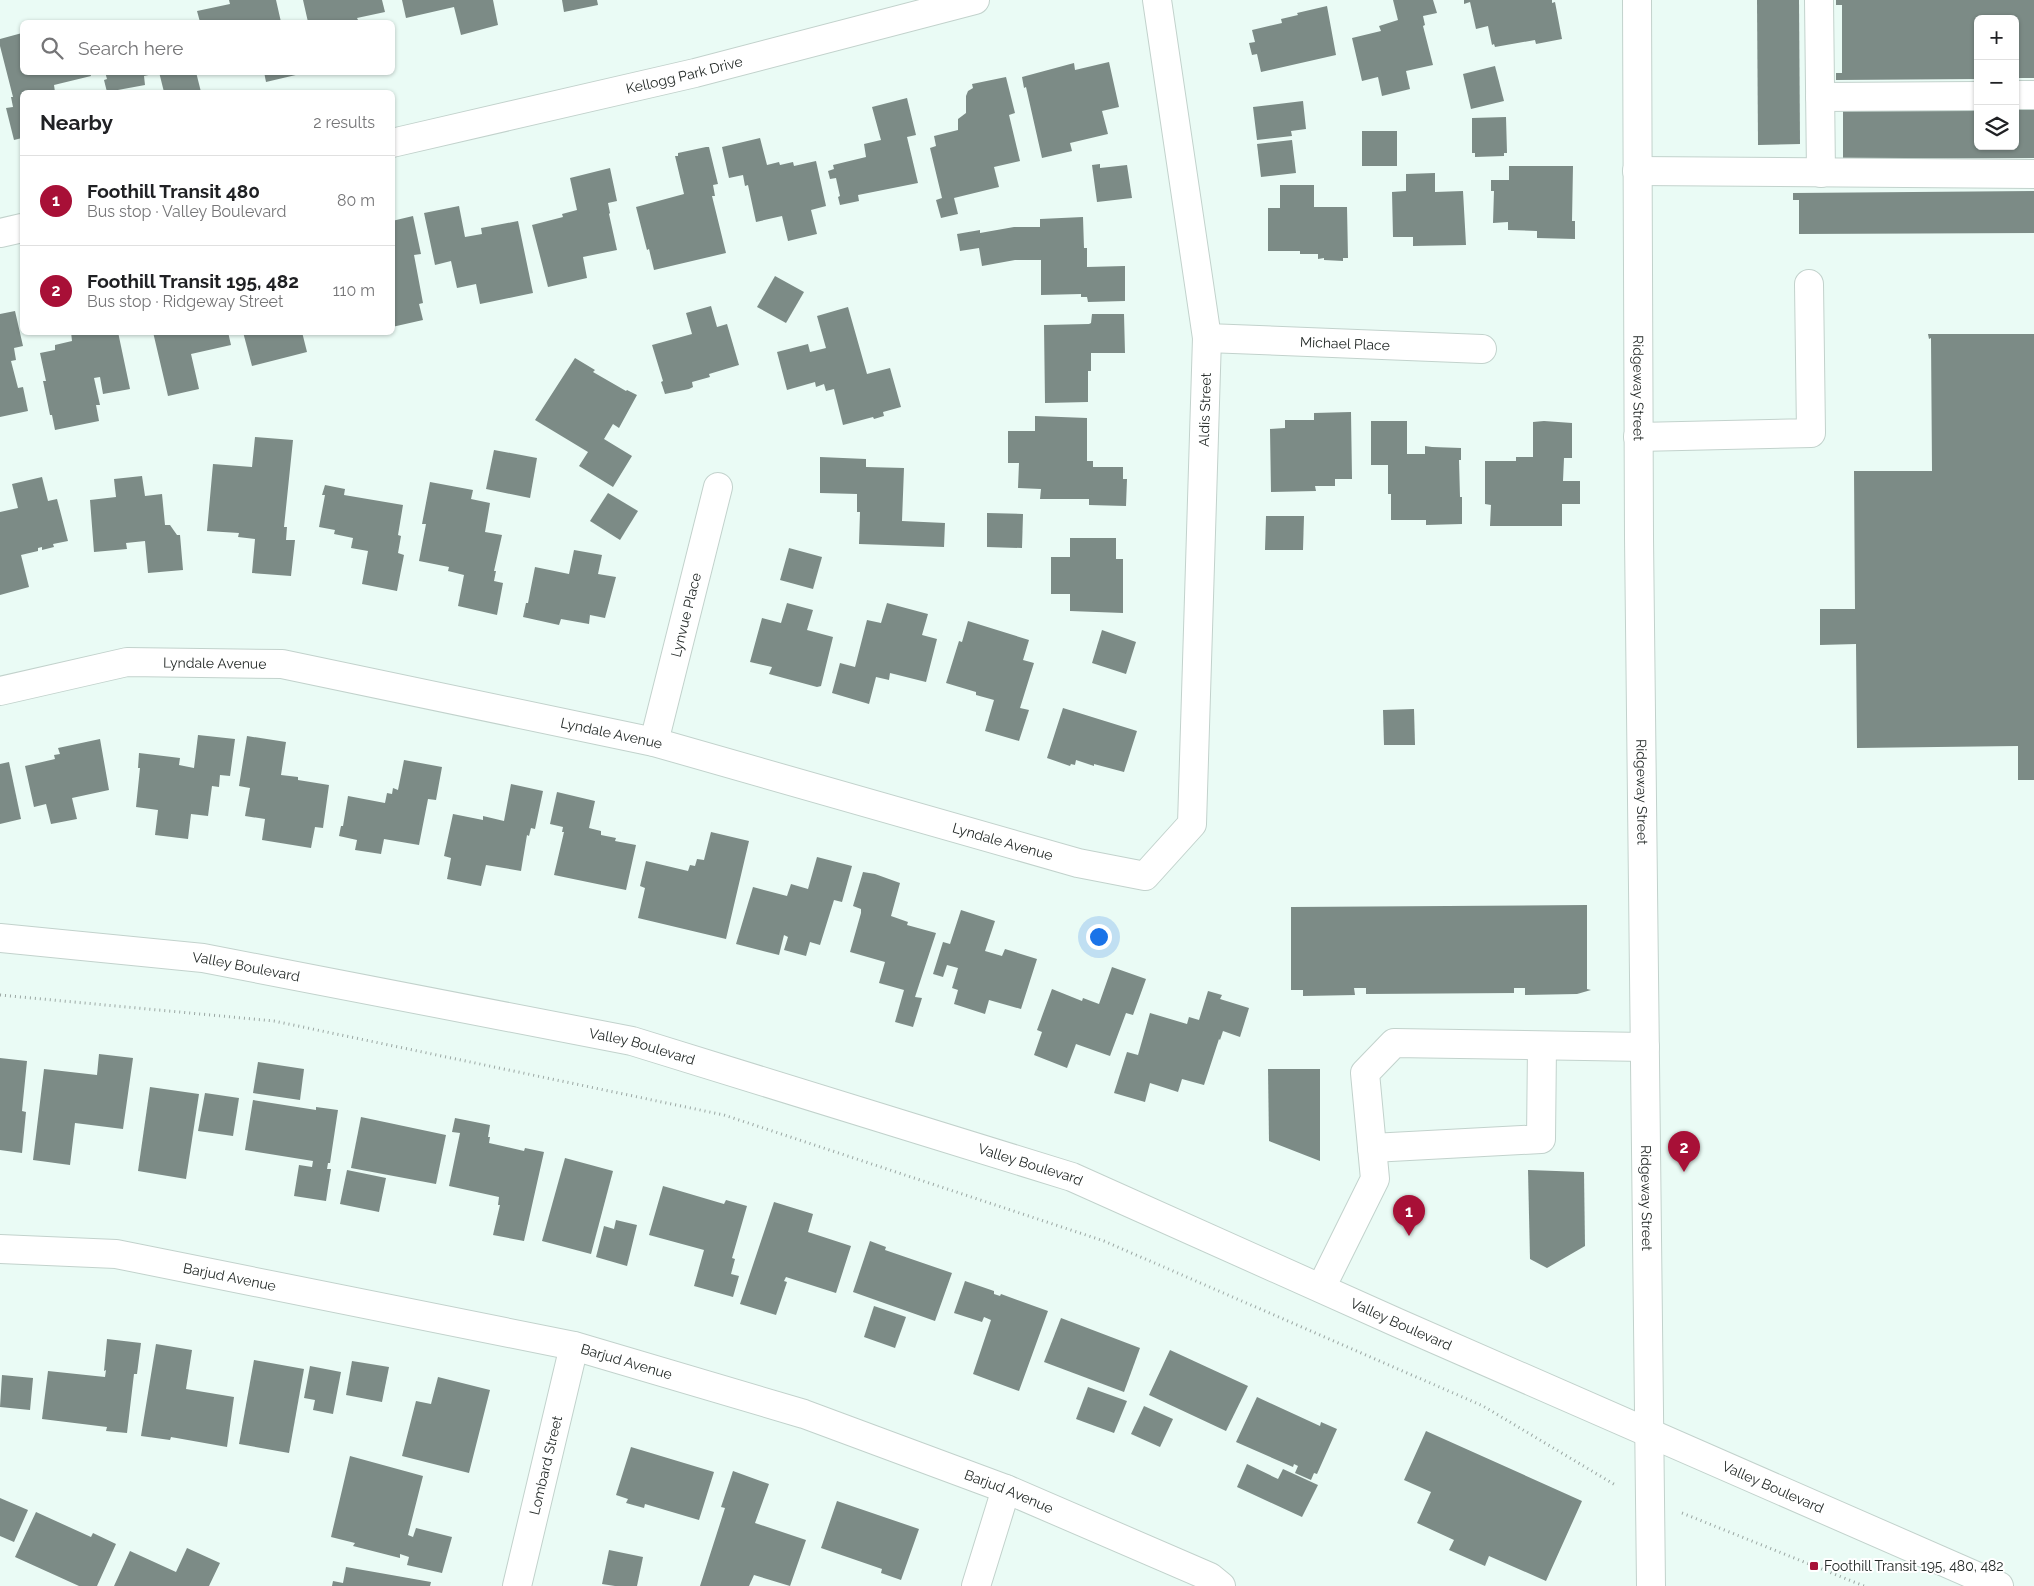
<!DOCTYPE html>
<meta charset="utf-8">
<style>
:root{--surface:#fff;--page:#f2f2f2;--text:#202124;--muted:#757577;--line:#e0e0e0;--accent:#a81037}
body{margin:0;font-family:Raleway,sans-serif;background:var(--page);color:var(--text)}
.controls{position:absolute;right:15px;top:15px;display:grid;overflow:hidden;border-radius:8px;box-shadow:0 1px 4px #0004}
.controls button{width:45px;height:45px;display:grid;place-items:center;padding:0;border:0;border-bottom:1px solid var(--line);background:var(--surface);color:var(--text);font:25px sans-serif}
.you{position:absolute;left:1098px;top:936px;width:18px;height:18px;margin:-12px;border:4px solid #fff;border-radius:50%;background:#1a73e8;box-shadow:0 0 0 8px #1a73e833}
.badge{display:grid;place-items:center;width:32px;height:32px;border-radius:50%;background:var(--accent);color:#fff;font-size:16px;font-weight:700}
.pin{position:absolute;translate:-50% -41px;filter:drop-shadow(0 1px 2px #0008)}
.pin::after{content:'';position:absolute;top:26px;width:18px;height:15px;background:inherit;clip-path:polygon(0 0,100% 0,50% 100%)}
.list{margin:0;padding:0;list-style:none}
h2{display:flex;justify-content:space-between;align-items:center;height:65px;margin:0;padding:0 20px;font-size:21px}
h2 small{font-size:16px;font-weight:400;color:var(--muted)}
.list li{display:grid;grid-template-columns:32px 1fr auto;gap:15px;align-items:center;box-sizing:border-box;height:90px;padding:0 20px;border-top:1px solid var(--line)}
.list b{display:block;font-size:19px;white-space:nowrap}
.list p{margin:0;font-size:16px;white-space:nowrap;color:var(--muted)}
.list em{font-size:16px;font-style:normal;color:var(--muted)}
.icon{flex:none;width:28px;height:28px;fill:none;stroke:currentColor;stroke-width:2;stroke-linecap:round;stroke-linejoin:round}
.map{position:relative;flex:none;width:2034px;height:1586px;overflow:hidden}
.search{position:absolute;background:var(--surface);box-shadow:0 1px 4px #0004;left:20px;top:20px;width:375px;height:55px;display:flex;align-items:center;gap:12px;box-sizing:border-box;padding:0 18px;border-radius:8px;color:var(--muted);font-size:19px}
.panel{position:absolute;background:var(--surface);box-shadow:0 1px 4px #0004;left:20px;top:90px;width:375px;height:245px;border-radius:8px}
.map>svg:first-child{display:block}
.building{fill:#7c8b86}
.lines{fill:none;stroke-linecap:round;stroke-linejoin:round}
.minor-casing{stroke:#c2d2cc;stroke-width:30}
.major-casing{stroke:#c2d2cc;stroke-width:30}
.path{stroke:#9ba7a3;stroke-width:3;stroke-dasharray:1 4;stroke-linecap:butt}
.minor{stroke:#fff;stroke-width:28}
.major{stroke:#fff;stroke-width:28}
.poi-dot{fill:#a81037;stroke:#fff;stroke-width:2}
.labels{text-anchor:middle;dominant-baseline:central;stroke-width:4;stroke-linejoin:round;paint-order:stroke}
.street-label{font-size:14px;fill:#242a28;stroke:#fff}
.poi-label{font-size:14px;fill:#242a28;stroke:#fff;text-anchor:start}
</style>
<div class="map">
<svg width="2034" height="1586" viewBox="0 0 2034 1586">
<rect width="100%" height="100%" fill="#eafbf5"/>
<!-- building -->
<g class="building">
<path d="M229 0H276L281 22H200L197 11 230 4Z"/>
<path d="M303 0H382L385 12 357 18 358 20 349 22H308Z"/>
<path d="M402 0H493L498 25 461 35 454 7 406 18Z"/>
<path d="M562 0H597L598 5 564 12Z"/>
<path d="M1393 0H1433L1437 13 1423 16 1425 25 1423 26 1433 65 1406 71 1410 89 1382 96 1378 77 1362 81 1352 38 1381 31 1379 26 1398 20Z"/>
<path d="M1464 0H1552V3L1555 2 1562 39 1536 44 1535 40 1495 47 1494 44 1492 45 1488 26 1476 29 1470 2 1464 4Z"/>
<path d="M1757 0H1799L1800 144 1758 145Z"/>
<path d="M1836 0H2034V78H2015V19H1978V79L1836 80V73H1842V5H1836Z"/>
<path d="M1327 6 1336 55 1261 72 1257 54 1252 55 1249 43 1255 42 1252 30 1282 23 1281 19 1298 15 1297 13Z"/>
<path d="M22 33V72H90L91 76 54 85 55 92H22V138L14 140 6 108 13 107 11 97H13L0 46V39Z"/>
<path d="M1109 62 1119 107 1102 111 1108 134 1070 143 1072 151 1042 158 1026 87 1024 88 1022 77 1074 63 1075 70Z"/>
<path d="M1495 66 1504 101 1471 109 1463 74Z"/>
<path d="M105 72H158V73L144 76 145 85 107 92 104 80 107 79Z"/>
<path d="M159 72H196L201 92H164Z"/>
<path d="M264 72H300V74L266 82Z"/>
<path d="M1006 77 1015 113 1009 115 1020 161 994 167 999 187 954 198 958 214 941 218 936 200 942 198 930 148 936 146 934 136 958 130V119L966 113V96L968 91 973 88 972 84Z"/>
<path d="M907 98 916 135 907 137 918 183 858 195 859 201 840 205 838 197 840 196 836 178 830 179 828 171 834 169 833 165 866 157 864 144 881 140 872 107Z"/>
<path d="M1303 101 1306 129 1291 131 1292 136 1257 140 1253 107Z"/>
<path d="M1978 107V146H2015V107H2034V158L1843 159V108Z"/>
<path d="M1506 117 1507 153H1504V156L1475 157V153H1472V118Z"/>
<rect x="1362" y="131" width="35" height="35"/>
<path d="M760 138 767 165 779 162 780 165 793 162 794 166 816 161 826 206 811 210 817 234 788 241 782 216 756 222 748 185 745 186 743 175 729 178 722 147Z"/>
<path d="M1292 140 1296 173 1261 177 1257 144Z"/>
<path d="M706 147H709L718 184 713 185 715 196H712L726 253 654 270 649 249 647 250 636 207 684 194 675 156H678V153Z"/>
<path d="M1100 164V168L1127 165 1132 198 1097 202 1092 165Z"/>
<path d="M1509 166H1573L1572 221H1575V239L1537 238V231L1508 230V222L1493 223 1494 191H1491V180H1509Z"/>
<path d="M610 168 617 201 608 203 610 213 609 214 617 250 583 257 587 278 548 287 532 225 563 217 562 214 577 210 570 178Z"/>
<path d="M1435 173V192L1463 191 1466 245 1413 246V237H1393L1392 192 1406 191V174Z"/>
<path d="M1280 185H1314V207H1347L1348 258H1343V261L1324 260V258L1318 259V254H1300V251H1268V208H1280Z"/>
<path d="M2034 191V233L1799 234V200H1793V193Z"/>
<path d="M459 206 465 237 482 234 481 228 518 221 533 293 480 304 476 284 457 288 451 261 435 265 424 213Z"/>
<path d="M413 216 421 254 414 255 423 303 419 304 423 320 392 327V221Z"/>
<path d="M1083 217 1084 248H1087V267L1125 266V301L1088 302 1087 297H1081V294L1041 295V260H1015L982 266 979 248 960 251 957 234 980 230V233L1014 227H1040V219Z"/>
<path d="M775 276 804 292 786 323 757 307Z"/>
<path d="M711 306 717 327 727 324 739 365 709 374 710 377 692 382 693 387 689 389 665 394 661 382 663 381 652 345 692 334 686 313Z"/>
<path d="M848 307 867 374 890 368 901 407 883 412 884 416 874 419 873 417 843 425 834 389 826 391 824 384 816 387 815 382 787 390 777 352 808 344 810 352 826 348 817 316Z"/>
<path d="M15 311 23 346 14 348 16 360 11 361 18 388 23 387 28 411 0 417V314Z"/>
<path d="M1092 314H1124L1125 353H1091V371H1088V402L1045 403 1044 325 1089 324 1091 323Z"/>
<path d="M71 332H118L130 389 103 394 100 377 94 378 100 405H96L99 421 55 430 52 415H50L43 381H46L40 353 55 350V345L72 341Z"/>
<path d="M153 332H228L231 345 191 354 199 389 168 396Z"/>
<path d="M243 332H302L307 352 252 366Z"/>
<path d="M1928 334H2034V780H2018V746L1857 748 1856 644 1820 645V609H1855L1854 471H1932L1931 338 1929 339Z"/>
<path d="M575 358 595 370 593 372 626 391 627 390 637 395 619 428 613 424 604 439 632 456 613 487 579 466 588 452 535 420Z"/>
<path d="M1351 412 1352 479H1335V486H1315L1316 491 1271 492 1270 429 1285 428V420H1314V413Z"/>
<path d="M1035 416 1087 418V461H1093V467H1123V479H1127L1126 506 1089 505V499H1040L1041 489 1018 488 1019 463H1008V431H1035Z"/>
<path d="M1371 421H1407V454H1425V446L1432 447 1461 448V460H1459L1460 497H1462V524L1426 525V520H1391V494H1388V465H1371Z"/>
<path d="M1544 421 1572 423V458H1564L1563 481H1580V504H1562V526H1490L1491 505 1485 504V461H1516V457H1533V422Z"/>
<path d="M255 437 293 440 284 527H287L286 540H295L291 576 252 573 255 539 238 537 239 533 207 531 213 464 252 467Z"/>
<path d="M494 450 537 458 530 498 486 489Z"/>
<path d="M820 457 866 459V467L904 468 902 521 945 523 944 547 859 544 860 512H857V494L820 493Z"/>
<path d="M142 476 145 496 162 494 165 525H170L177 535H180L183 570 148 573 145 541 126 543 127 549 94 552 90 500 116 497 114 479Z"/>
<path d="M42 477 48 501 57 499 68 541 53 544 54 547 42 550V547L38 548V551L21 555 29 587 0 595V512L18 508 12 484Z"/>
<path d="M430 482 473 490 471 499 490 503 485 532 502 535 494 571H496L494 581 503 583 497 615 458 606 464 575 448 571 449 567 419 561 426 524H422Z"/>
<path d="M325 485 345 489 344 495 403 505 398 535 401 536 398 553 404 555 397 591 362 584 368 551 351 548 353 538 334 534 335 530 319 527 325 495H322Z"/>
<path d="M608 493 638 511 620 540 590 521Z"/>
<path d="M987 513 1023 514 1022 548 987 547Z"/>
<path d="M1266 516H1304L1303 550H1265Z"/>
<path d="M1070 538H1116V559H1123V613L1070 611V594H1051V557H1070Z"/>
<path d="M789 548 822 557 813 589 780 580Z"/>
<path d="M574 550 602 555 598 574 616 577 605 618 590 615 589 624 561 619 559 625 523 617 526 603H528L535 567 569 574Z"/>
<path d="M787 603 813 610 807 630 833 637 821 686 817 687 769 674 772 667 750 662 762 618 781 623Z"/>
<path d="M887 603 928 614 922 635 937 639 926 682 890 673 889 680 876 677 869 704 832 693 840 663 855 667 867 620 881 623Z"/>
<path d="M968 621 1029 640 1023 660 1034 663 1020 708 1029 710 1019 741 985 731 994 700 976 695V692L946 683 959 641 962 642Z"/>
<path d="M1102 630 1136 642 1126 674 1092 663Z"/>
<path d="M1063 708 1137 731 1124 772 1094 764V766L1076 760 1075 765 1071 764 1070 766 1047 758Z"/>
<path d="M1414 709 1415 745H1384L1383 710Z"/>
<path d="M198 735 235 739 230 776 220 775 219 787 212 786 208 816 191 814 188 839 155 835 158 810 136 807 140 768H138L139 753 180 758 179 765 194 768Z"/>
<path d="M247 736 286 742 281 775 298 777V780L329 785 323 828 315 827 311 848 262 840 265 819 245 816 250 788 239 786Z"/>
<path d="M100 739 109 790 72 798 77 819 51 824 46 804 34 807 25 766 55 759 54 755 60 754 58 748Z"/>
<path d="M404 760 442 767 436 800 428 799 419 845 384 839 381 854 355 850 357 840 339 836 341 826H343L348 796 385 803 387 793 392 794 393 788 398 790Z"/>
<path d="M9 762 21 819 0 824V764Z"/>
<path d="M511 784 543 791 535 829 531 828 529 836 527 835 521 871 486 865 481 886 447 879 451 858 444 856 453 814 483 820V816L504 821Z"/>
<path d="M557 792 595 801 589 828 601 831V835L616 838 615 841 636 845 626 890 554 875 564 832H562L563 827 550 824Z"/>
<path d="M711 832 749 841 726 939 638 918 645 888 640 886 646 861 688 871 690 865 695 866 697 859 704 860Z"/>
<path d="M817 857 852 866 842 902 834 900 820 945 810 942 806 956 784 950 788 937 784 935 779 955 736 944 753 887 787 896 791 884 808 889Z"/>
<path d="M863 872 875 874 900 883 891 916 908 922 907 925 936 933 915 997 922 998 913 1027 895 1022 904 990 879 983 885 962 850 952 861 913V909L853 906Z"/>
<path d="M1587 905V989L1591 990 1577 994 1525 995V988H1514V993L1366 994V988H1354L1355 995 1303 996V990H1291V907Z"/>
<path d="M961 910 995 921 985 951 1002 956 1005 949 1037 959 1021 1009 989 1000 985 1014 954 1004 958 990 952 988 958 968 947 965 943 977 933 974 943 942 950 944Z"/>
<path d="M1112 967 1146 979 1133 1015 1126 1013 1110 1056 1076 1044 1067 1068 1034 1055 1042 1032 1037 1030 1052 989 1082 1001 1083 998 1099 1004Z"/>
<path d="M1208 991 1222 995 1220 999 1249 1008 1240 1037 1223 1031 1220 1040 1219 1039 1204 1085 1182 1079 1178 1092 1150 1083 1145 1102 1114 1093 1127 1052 1138 1055 1150 1013 1187 1024 1189 1017 1199 1020Z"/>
<path d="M99 1054 133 1058 123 1129 75 1123 70 1165 33 1160 44 1069 97 1075Z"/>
<path d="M0 1058 27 1061 22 1111 26 1112 22 1153 0 1150Z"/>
<path d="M258 1062 304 1069 300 1100 253 1093Z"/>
<path d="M1268 1069H1320V1161L1269 1141Z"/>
<path d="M150 1087 199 1094 186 1179 138 1171Z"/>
<path d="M205 1093 239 1098 233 1136 198 1131Z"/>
<path d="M253 1100 316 1110V1107L338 1110 330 1163H328L327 1169H331L326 1201 294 1196 299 1165 312 1167 313 1161 245 1150Z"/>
<path d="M361 1117 446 1135 436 1184 351 1168Z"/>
<path d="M455 1118 490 1125 488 1137H490L489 1143 524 1151 525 1148 544 1152 524 1241 493 1235 500 1205H498L499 1197 449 1186 460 1133 452 1132Z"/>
<path d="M565 1158 613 1171 591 1254 542 1241Z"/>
<path d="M347 1170 386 1178 379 1212 340 1204Z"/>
<path d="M1528 1170 1584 1172 1585 1246 1547 1268 1530 1259Z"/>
<path d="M663 1186 724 1204 726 1200 747 1206 732 1258 735 1259 731 1274 739 1276 733 1297 694 1286 704 1250 649 1235Z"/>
<path d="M774 1202 813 1214 808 1232 851 1246 836 1293 786 1277 784 1281 787 1282 776 1315 740 1304Z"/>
<path d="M616 1220 637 1225 627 1266 596 1257 604 1226 614 1229Z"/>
<path d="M870 1241 886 1247 885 1250 952 1273 935 1321 853 1292Z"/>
<path d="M965 1281 994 1291V1294L1000 1296 1001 1294 1048 1311 1019 1391 973 1374 991 1320 984 1317 982 1322 954 1313Z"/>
<path d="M874 1306 906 1317 895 1348 864 1337Z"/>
<path d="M1061 1318 1140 1348 1124 1392 1044 1362Z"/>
<path d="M107 1339 141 1343 137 1374H134L127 1433 106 1431 107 1427 42 1419 48 1371 105 1377 106 1370 104 1371Z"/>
<path d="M156 1344 192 1350 186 1389 234 1397 227 1447 171 1437 170 1440 141 1436Z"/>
<path d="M1170 1350 1248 1386 1226 1431 1149 1395Z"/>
<path d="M254 1360 304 1369 289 1453 239 1444Z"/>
<path d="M352 1361 389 1367 382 1402 346 1395Z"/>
<path d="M310 1366 341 1372 333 1414 313 1410 315 1400 304 1398Z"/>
<path d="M2 1375 33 1378 30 1410 0 1407Z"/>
<path d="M438 1377 490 1390 469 1473 402 1456 416 1401 431 1404Z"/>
<path d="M1088 1387 1127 1401 1114 1433 1076 1419Z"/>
<path d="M1257 1397 1320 1426 1321 1422 1337 1429 1317 1474 1314 1473 1311 1480 1295 1473 1298 1466 1294 1464 1293 1467 1236 1442Z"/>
<path d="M1144 1406 1173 1419 1160 1447 1131 1434Z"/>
<path d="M1426 1431 1582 1501 1546 1581 1489 1556 1485 1566 1449 1550 1454 1540 1417 1523 1431 1492 1404 1480Z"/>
<path d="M631 1447 714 1472 699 1520 645 1504 644 1508 626 1503 628 1499 616 1495Z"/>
<path d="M350 1456 423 1476 408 1535 413 1537 416 1528 452 1537 442 1573 407 1565 409 1557 400 1554V1558L353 1546 355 1543 331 1537Z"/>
<path d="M1247 1464 1278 1479 1283 1469 1318 1485 1302 1517 1237 1487Z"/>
<path d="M733 1471 769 1484 755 1523 806 1540 790 1586 754 1575 749 1586H700L725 1508 721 1507Z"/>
<path d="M0 1498 28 1510 14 1542 0 1536Z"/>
<path d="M837 1501 919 1529 901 1580 881 1573 882 1569 821 1548Z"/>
<path d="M36 1512 91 1537 93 1533 116 1544 97 1586H79L15 1557Z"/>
<path d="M187 1548 220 1563 209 1586H114L130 1551 176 1572Z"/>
<path d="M609 1550 643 1557 637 1586H615L602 1584Z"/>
<path d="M346 1567 431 1582 430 1586H332L333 1581 343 1583Z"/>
</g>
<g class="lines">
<defs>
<g id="minor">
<path id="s1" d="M1637 0 1639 538 1651 1586"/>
<path d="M1819 0 1821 173"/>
<path d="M2015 95H2034"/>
<path d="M1820 97 1978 96"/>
<path id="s2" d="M392 143 695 73 975 0"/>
<path d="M1637 171 2034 174"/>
<path d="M0 233 22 228"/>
<path id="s3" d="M1207 338 1482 349"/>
<path d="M1638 437 1811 433 1809 284"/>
<path id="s4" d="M0 691 127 662 282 664 654 742 1078 863 1145 876 1192 824 1207 338 1157 0"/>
<path id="s5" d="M654 742 718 487"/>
<path d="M1372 1148 1541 1139 1542 1046"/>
<path id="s6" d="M0 1249 116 1254 574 1346 804 1414 1006 1489 1210 1577 1221 1586"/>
<path d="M1321 1288 1375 1179 1365 1073 1394 1043 1645 1047"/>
<path id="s7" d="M517 1586 574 1346"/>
<path d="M976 1586 1006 1489"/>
</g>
<g id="major">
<path id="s8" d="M0 938 203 958 632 1041 1072 1177 1398 1323 1999 1586"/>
</g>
</defs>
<!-- minor casing -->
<use href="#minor" class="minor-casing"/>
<!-- major casing -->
<use href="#major" class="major-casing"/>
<!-- path -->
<g class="path">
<path d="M0 995 274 1021 724 1115 1104 1241 1483 1406 1617 1486"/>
<path d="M1682 1513 1864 1586"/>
</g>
<!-- minor -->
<use href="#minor" class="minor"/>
<!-- major -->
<use href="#major" class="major"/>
</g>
<!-- markers -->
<rect class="poi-dot" x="1809" y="1561" width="10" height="10" rx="2.5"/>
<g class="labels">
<!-- street labels -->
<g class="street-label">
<text stroke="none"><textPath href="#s2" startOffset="300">Kellogg Park Drive</textPath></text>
<text stroke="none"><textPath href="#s3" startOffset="138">Michael Place</textPath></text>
<text stroke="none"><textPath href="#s1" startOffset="388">Ridgeway Street</textPath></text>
<text stroke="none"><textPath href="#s4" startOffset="1659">Aldis Street</textPath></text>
<text stroke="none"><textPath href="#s5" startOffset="131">Lynvue Place</textPath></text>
<text stroke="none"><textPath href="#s4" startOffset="218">Lyndale Avenue</textPath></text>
<text stroke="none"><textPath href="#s4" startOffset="622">Lyndale Avenue</textPath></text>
<text stroke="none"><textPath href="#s1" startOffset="792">Ridgeway Street</textPath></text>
<text stroke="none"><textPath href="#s4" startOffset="1028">Lyndale Avenue</textPath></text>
<text stroke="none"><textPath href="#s8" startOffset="248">Valley Boulevard</textPath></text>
<text stroke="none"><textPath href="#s8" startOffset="652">Valley Boulevard</textPath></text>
<text stroke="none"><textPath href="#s8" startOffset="1058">Valley Boulevard</textPath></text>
<text stroke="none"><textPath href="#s1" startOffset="1198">Ridgeway Street</textPath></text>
<text stroke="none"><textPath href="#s6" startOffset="232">Barjud Avenue</textPath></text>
<text stroke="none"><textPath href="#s8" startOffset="1462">Valley Boulevard</textPath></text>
<text stroke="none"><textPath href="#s6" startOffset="638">Barjud Avenue</textPath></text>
<text stroke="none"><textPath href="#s7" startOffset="124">Lombard Street</textPath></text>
<text stroke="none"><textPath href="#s8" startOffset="1868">Valley Boulevard</textPath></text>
<text stroke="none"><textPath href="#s6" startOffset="1042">Barjud Avenue</textPath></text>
</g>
<!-- poi labels -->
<g class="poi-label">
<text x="1824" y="1566">Foothill Transit 195, 480, 482</text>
</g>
</g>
</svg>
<div class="controls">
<button>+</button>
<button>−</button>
<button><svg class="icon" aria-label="layers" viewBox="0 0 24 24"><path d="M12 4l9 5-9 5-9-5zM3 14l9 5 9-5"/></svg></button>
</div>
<div class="you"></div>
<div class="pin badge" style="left:1409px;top:1236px">1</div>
<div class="pin badge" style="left:1684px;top:1172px">2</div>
<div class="search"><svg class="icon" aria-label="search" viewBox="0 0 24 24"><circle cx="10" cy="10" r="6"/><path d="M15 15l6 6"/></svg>Search here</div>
<section class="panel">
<h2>Nearby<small>2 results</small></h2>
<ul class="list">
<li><span class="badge">1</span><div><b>Foothill Transit 480</b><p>Bus stop · Valley Boulevard</p></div><em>80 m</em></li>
<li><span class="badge">2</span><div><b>Foothill Transit 195, 482</b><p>Bus stop · Ridgeway Street</p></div><em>110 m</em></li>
</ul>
</section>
</div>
